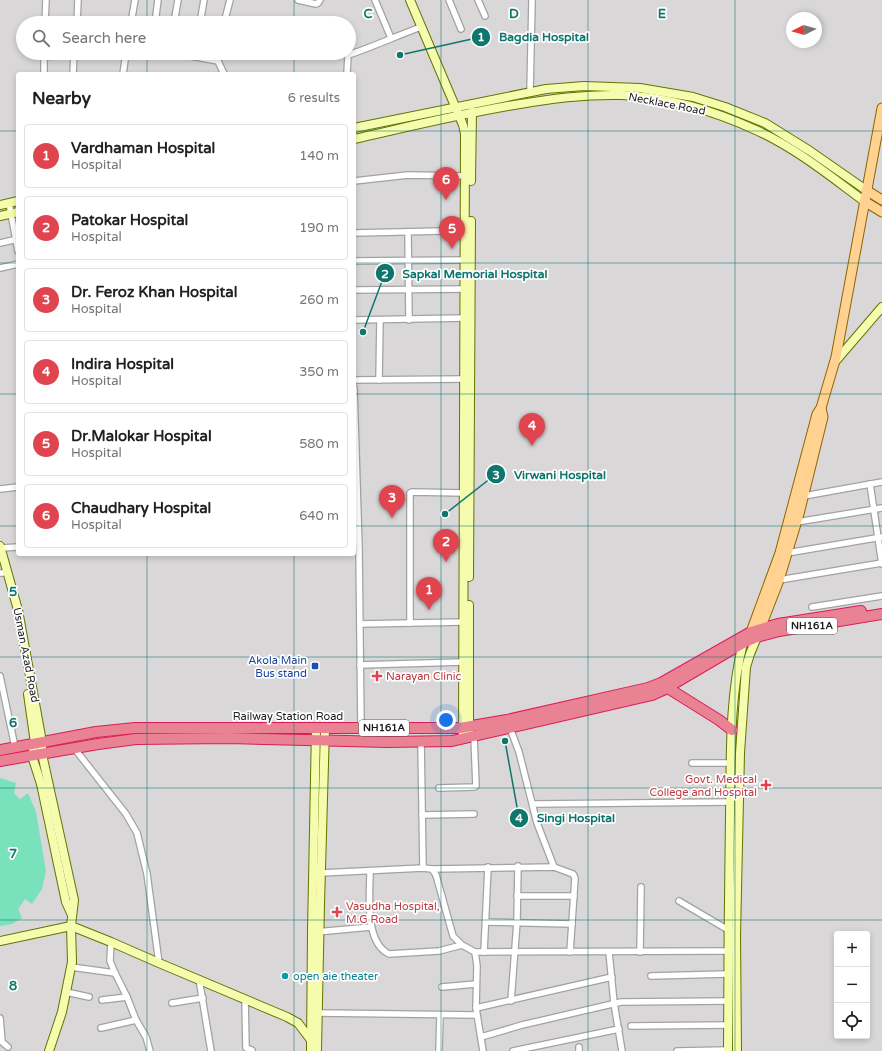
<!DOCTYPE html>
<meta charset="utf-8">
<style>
:root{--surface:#fff;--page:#f6f6f6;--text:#202124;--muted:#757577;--line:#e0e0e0;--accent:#0f766e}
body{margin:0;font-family:"Varela Round",sans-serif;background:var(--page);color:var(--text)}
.controls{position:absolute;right:12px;bottom:12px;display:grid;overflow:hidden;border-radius:4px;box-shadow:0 2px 6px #0003}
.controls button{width:36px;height:36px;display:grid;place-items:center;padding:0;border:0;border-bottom:1px solid var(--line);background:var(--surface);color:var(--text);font:20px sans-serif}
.compass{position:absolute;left:786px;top:12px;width:36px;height:36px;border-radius:50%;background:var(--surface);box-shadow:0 2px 6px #0003;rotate:265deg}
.you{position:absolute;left:446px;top:720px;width:14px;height:14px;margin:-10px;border:3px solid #fff;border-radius:50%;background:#1a73e8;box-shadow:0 0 0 6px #1a73e833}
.badge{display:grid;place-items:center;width:26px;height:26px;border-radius:50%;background:var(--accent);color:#fff;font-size:13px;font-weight:700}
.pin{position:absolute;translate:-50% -33px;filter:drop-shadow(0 1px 2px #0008)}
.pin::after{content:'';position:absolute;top:21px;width:14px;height:12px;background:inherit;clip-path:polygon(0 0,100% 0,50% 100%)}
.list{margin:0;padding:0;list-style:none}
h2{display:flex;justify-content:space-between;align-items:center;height:52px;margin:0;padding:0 16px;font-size:17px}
h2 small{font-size:13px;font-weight:400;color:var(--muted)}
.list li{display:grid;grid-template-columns:26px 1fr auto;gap:12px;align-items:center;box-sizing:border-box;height:64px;margin:0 8px 8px;padding:0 8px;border:1px solid var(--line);border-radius:4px}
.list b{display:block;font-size:15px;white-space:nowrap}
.list p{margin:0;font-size:13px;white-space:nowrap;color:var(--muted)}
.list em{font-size:13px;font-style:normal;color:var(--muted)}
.icon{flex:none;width:22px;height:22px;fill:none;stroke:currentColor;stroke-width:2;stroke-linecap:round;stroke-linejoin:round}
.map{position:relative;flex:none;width:882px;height:1051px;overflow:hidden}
.search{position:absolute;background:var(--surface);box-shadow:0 2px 6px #0003;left:16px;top:16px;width:340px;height:44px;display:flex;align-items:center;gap:10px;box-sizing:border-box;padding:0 14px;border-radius:22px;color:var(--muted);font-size:15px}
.panel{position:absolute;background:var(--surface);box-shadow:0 2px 6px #0003;left:16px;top:72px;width:340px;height:484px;border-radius:4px}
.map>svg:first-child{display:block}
.residential{fill:#d9d7d7;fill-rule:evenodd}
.pitch{fill:#79e1bb}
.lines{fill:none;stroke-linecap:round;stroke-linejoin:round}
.street-casing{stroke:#a2a2a2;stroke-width:8}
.secondary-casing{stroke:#647300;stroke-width:10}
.primary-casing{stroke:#916400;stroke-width:11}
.highway-casing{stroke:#db1c59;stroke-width:12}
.street{stroke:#fff;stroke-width:5.5}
.secondary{stroke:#f6fcae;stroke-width:8}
.primary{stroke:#ffd292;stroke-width:9}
.highway{stroke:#e98293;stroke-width:10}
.grid{fill:none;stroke:#0f766e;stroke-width:1;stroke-opacity:0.55}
.transit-dot{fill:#1a4fb4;stroke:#fff;stroke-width:1.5}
.health-dot{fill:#e0444e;stroke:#fff;stroke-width:1.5}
.culture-dot{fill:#0f9aa8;stroke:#fff;stroke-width:1.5}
.labels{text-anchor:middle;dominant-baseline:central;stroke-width:3.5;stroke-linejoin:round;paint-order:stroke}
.shield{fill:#fff;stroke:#5f5f5f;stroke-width:1}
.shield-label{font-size:10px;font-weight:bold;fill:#1b1b1b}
.street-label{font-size:11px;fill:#1b1b1b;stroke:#fff}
.transit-label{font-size:11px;fill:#164399;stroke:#fff;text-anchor:end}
.health-label{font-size:11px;fill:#be3a42;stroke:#fff;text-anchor:start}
.culture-label{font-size:11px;fill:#0d838f;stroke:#fff;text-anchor:start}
.grid-label{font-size:13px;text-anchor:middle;font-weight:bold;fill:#0f766e;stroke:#fff;stroke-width:3.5;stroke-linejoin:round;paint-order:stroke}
.leader{fill:none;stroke:#0f766e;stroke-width:1.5}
.callout-dot{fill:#0f766e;stroke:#fff;stroke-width:1.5}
.mark-label{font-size:12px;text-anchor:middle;font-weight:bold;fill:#fff}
.callout-label{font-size:12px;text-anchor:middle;font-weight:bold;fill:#0f766e;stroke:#fff;stroke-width:3.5;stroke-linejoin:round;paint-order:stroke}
</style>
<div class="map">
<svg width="882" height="1051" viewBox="0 0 882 1051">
<rect width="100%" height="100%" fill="#ede9df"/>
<!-- residential -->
<path class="residential" d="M0 0H882V1051H0ZM792 18H816V42H792ZM23 23H349V53H23ZM18 74H354V554H18ZM837 934H867V1036H837Z"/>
<!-- pitch -->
<path class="pitch" d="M0 778 16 783 14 793 20 799 28 793 36 812 46 871 42 889 32 904 25 899 18 909 22 918 12 924 0 926Z"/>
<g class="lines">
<defs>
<g id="street">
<path d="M298 0 316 4 318 3 320 0"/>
<path d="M375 0 391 38"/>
<path d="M449 0 461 29"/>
<path d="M478 0 485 16"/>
<path d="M45 23 46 0"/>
<path d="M77 23 78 0"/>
<path d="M131 23 135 0"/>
<path d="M155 23 158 0"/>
<path d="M174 23 178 0"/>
<path d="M200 23 204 0"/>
<path d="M224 23 230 0"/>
<path d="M44 53V57L74 53"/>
<path d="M174 53 218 61"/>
<path d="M219 53 218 61 224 74"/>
<path d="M44 74V57"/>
<path d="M73 74 74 54"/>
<path d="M123 74 126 53"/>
<path d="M347 74 348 55C373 47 396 36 421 27"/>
<path d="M530 92 532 0"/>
<path d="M354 181 408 175 466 176"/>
<path d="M9 203 18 251"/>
<path d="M408 232 409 320"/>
<path d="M354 233 443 231"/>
<path d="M0 243 18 239"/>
<path d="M354 261 465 260"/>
<path d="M0 268 18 264"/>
<path d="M354 290 468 289"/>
<path d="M354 320 465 318"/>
<path d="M354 380 464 379"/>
<path d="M379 380 380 320"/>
<path d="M354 388 359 548 361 728"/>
<path d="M870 484 882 564"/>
<path d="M0 489 18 487"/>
<path d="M804 496 882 482"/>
<path d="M797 522 882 508"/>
<path d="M1 548 18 547"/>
<path d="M787 553 882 537"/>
<path d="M0 573H3"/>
<path d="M779 580 882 563"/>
<path d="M812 607 882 596"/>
<path d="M410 623V493L412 492 464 493"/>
<path d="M360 624 463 622"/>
<path d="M360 665 463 662"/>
<path d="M0 676 15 747"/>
<path d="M510 728 519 752 537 823 554 867"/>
<path d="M421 741 423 868"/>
<path d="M74 748 126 814 137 833 147 874 159 963"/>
<path d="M692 763H731"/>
<path d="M439 788 474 787 476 786 474 737"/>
<path d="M534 804 730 802"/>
<path d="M422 815 474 814"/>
<path d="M432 869 554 867 573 874 575 878 570 952"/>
<path d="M370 871C370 894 364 942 389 954L439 951 462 945"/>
<path d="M321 873 423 868 432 869 436 875 453 936 462 945 475 952 477 966 476 1008 483 1051"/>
<path d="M517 896H574"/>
<path d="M679 901 730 931"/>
<path d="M486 922 572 924"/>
<path d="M316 932 371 927"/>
<path d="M111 942 110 961 115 973 127 997 136 1020 146 1037 150 1051"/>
<path d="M475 952 728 951"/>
<path d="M484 952 488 867"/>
<path d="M609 952 614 1003 622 1051"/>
<path d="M640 952 641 887"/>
<path d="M71 967 115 973"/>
<path d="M651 976 727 974"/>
<path d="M199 979 211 1051"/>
<path d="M442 987 476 984"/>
<path d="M66 992 89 997"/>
<path d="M245 999 246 1048 252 1050V1051"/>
<path d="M102 1000 127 997"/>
<path d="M511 1001 517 922 518 866"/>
<path d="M172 1003 203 998"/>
<path d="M476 1008 612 977"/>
<path d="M318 1013 476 1015"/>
<path d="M0 1018 2 1042 8 1047"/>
<path d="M631 1026 728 1025"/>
<path d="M101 1028 136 1020"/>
<path d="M481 1037 522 1025 621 1002 728 1001"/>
<path d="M579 1047V1051"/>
<path d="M439 1051 440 1015"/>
<path d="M513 1051 619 1029"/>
<path d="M677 1051 728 1050"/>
</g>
<g id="secondary">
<path d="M410 0 463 125 465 134 463 739"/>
<path d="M354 128 546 89 584 86 640 88 693 97 725 107 765 123 810 151 866 190"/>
<path d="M354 139C407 127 460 114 514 105 550 99 584 94 622 95 668 97 717 112 758 131 797 149 830 176 864 201"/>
<path d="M471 181 472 112"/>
<path d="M0 205 18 201"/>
<path d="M0 216 18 212"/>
<path d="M834 363 882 307"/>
<path d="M0 546 18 610 42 742V754L74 900 71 926 111 942 159 963 287 1017 298 1023 317 1048"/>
<path d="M469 577 471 221"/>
<path d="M28 694 35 743 32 756 41 784 66 902 71 913"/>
<path d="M469 731V605"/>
<path d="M0 941 71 926 72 962 62 1012 49 1051"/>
<path d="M317 1049 320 904 325 728"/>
<path d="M311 1051 312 932 316 728"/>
<path d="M728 1051C728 972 729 894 730 815 731 758 729 699 743 643"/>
<path d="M737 1051 736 936 740 753 746 667 750 654 757 637"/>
</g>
<g id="primary">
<path d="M866 190 882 200"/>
<path d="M864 201 882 212"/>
<path d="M758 634 779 580 799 514 823 417 821 408"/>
<path d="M748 636 751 632 780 553 817 414 821 408 836 357 882 108"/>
</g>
<g id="highway">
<path d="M663 685 719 720 732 730"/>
<path d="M0 750 96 732 135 728H460L507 720 648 688 661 683 751 632 778 624 861 611"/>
<path d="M0 761 98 744 136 739 228 738 388 742 452 741 652 695 663 690 743 643 757 637 779 631 882 614"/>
</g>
</defs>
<!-- street casing -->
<use href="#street" class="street-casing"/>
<!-- secondary casing -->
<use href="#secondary" class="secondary-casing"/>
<!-- primary casing -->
<use href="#primary" class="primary-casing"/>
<!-- highway casing -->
<use href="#highway" class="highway-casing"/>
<!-- street -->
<use href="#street" class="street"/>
<!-- secondary -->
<use href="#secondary" class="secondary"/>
<!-- primary -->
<use href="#primary" class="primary"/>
<!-- highway -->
<use href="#highway" class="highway"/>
</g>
<!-- grid -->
<path class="grid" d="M147 0V23M294 0V23M441 0V1051M588 0V1051M735 0V1051M147 53V74M294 53V74M0 131H18M354 131H882M0 263H18M354 263H882M0 394H18M354 394H882M0 526H18M354 526H882M147 554V1051M294 554V1051M0 657H882M0 788H882M0 920H882"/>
<!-- markers -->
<rect class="transit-dot" x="311" y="662" width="8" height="8" rx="2"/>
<g class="health-dot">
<path d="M375 670h4v4h4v4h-4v4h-4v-4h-4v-4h4z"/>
<path d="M764 779h4v4h4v4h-4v4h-4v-4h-4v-4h4z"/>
<path d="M335 906h4v4h4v4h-4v4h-4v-4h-4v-4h4z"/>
</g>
<circle class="culture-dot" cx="285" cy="976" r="4"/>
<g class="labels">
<!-- shield labels -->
<g class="shield">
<rect x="787" y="618" width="50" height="16" rx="3"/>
<rect x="359" y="720" width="50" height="16" rx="3"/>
</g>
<g class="shield-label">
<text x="812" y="626">NH161A</text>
<text x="384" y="728">NH161A</text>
</g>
<!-- street labels -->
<g class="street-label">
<text transform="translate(667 104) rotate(11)">Necklace Road</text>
<text transform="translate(26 655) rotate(79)">Usman Azad Road</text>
<text x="288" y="716">Railway Station Road</text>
</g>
<!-- transit labels -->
<g class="transit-label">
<text x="307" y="660">Akola Main<tspan x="307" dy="13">Bus stand</tspan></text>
</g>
<!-- health labels -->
<g class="health-label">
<text x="386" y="676">Narayan Clinic</text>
<text x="757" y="779" text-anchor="end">Govt. Medical<tspan x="757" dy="13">College and Hospital</tspan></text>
<text x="346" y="906">Vasudha Hospital,<tspan x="346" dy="13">M.G Road</tspan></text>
</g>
<!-- culture labels -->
<g class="culture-label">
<text x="293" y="976">open aie theater</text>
</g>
</g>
<g class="grid-label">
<text x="368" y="18">C</text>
<text x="514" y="18">D</text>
<text x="662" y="18">E</text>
<text x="13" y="596">5</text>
<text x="13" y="727">6</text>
<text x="13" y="858">7</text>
<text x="13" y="990">8</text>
</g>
<!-- callouts -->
<path class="leader" d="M400 55L481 37M363 332L385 273M445 514L496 474M505 741L519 818"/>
<g class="callout-dot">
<circle cx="400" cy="55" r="4"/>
<circle cx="363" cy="332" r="4"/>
<circle cx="445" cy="514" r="4"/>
<circle cx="505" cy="741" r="4"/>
<circle cx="481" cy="37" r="10"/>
<circle cx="385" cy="273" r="10"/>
<circle cx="496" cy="474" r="10"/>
<circle cx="519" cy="818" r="10"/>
</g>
<g class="mark-label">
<text x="481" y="41">1</text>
<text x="385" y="278">2</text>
<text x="496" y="479">3</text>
<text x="519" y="822">4</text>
</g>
<g class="callout-label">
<text x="544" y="41">Bagdia Hospital</text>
<text x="475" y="278">Sapkal Memorial Hospital</text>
<text x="560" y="479">Virwani Hospital</text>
<text x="576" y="822">Singi Hospital</text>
</g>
</svg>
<div class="controls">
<button>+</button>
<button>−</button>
<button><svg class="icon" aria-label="locate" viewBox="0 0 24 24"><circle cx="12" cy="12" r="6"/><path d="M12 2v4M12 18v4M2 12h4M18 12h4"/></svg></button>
</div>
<svg class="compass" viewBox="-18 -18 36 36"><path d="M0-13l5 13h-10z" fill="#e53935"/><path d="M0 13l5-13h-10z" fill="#757577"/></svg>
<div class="you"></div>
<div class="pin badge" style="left:429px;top:610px;background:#e0444e">1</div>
<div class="pin badge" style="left:446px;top:562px;background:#e0444e">2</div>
<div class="pin badge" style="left:392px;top:518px;background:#e0444e">3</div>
<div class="pin badge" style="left:532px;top:446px;background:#e0444e">4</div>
<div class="pin badge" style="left:452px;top:249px;background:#e0444e">5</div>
<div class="pin badge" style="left:446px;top:200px;background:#e0444e">6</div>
<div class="search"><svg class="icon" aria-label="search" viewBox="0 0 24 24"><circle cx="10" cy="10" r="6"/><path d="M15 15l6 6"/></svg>Search here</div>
<section class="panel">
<h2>Nearby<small>6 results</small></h2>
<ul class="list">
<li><span class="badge" style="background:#e0444e">1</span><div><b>Vardhaman Hospital</b><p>Hospital</p></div><em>140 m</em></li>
<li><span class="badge" style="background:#e0444e">2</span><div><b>Patokar Hospital</b><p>Hospital</p></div><em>190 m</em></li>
<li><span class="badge" style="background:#e0444e">3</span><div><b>Dr. Feroz Khan Hospital</b><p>Hospital</p></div><em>260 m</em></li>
<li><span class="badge" style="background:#e0444e">4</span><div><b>Indira Hospital</b><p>Hospital</p></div><em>350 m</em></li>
<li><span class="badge" style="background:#e0444e">5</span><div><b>Dr.Malokar Hospital</b><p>Hospital</p></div><em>580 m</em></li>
<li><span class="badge" style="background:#e0444e">6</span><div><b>Chaudhary Hospital</b><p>Hospital</p></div><em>640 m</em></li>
</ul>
</section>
</div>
